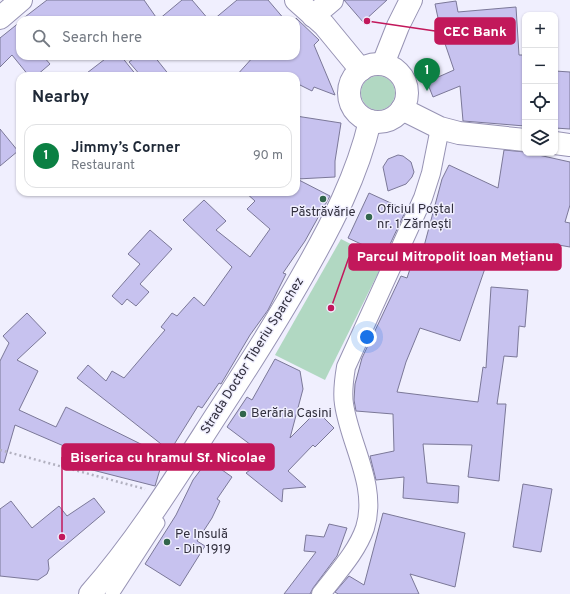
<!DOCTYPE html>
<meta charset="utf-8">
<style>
:root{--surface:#fff;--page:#f6f6f7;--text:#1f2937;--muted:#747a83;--line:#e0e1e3;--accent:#0b8043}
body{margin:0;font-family:Overpass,sans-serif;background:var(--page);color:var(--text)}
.controls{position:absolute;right:12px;top:12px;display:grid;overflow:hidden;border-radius:8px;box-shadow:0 1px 3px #0004}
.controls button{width:36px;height:36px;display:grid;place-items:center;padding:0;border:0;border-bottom:1px solid var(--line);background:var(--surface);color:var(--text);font:20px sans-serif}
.you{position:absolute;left:367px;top:337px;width:14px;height:14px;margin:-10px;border:3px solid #fff;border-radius:50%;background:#1a73e8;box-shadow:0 0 0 6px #1a73e833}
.badge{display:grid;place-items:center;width:26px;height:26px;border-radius:50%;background:var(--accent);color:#fff;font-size:13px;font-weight:700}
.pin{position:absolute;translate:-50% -33px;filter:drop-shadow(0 1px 2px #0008)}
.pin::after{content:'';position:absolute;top:21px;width:14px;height:12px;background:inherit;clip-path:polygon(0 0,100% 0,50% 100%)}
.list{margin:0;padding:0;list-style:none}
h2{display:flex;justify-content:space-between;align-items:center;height:52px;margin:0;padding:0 16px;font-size:17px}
h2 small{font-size:13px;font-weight:400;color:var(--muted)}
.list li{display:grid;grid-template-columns:26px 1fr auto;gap:12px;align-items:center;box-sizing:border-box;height:64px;margin:0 8px 8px;padding:0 8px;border:1px solid var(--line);border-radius:12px}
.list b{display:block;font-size:15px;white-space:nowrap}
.list p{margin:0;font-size:13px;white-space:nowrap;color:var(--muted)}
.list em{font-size:13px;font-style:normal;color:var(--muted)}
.icon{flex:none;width:22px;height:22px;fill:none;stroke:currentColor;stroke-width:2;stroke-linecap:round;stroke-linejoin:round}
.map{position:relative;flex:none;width:570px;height:594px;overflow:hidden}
.search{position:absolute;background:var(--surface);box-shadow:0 1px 3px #0004;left:16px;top:16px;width:284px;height:44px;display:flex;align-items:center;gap:10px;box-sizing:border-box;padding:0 14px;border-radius:12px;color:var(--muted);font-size:15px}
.panel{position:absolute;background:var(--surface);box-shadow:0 1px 3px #0004;left:16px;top:72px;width:284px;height:124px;border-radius:12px}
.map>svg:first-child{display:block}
.green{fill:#b1d8c2}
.building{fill:#c7c2ef;stroke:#7b7898}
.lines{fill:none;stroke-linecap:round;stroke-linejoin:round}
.pedestrian-casing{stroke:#9793b4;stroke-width:15}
.minor-casing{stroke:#9793b4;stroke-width:20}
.tertiary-casing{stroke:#9793b4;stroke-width:24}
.secondary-casing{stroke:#9793b4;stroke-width:24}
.path{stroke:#b2b1c0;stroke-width:2.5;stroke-dasharray:2 3;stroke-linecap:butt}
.pedestrian{stroke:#fff;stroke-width:13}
.minor{stroke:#fff;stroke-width:18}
.tertiary{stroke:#fff;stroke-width:22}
.secondary{stroke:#fff;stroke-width:22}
.poi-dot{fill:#31654b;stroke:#f0effe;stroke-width:1.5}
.labels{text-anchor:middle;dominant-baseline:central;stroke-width:3;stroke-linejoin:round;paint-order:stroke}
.poi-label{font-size:13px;fill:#312f3d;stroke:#f0effe;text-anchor:start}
.street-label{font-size:13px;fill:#312f3d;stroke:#f0effe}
.leader{fill:none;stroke:#c2185b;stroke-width:1.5}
.callout-dot{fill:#c2185b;stroke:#f0effe;stroke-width:1.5}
.callout{fill:#c2185b;stroke:#c2185b;stroke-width:1.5}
.callout-label{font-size:14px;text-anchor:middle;font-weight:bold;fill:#fff}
</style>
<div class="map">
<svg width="570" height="594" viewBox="0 0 570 594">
<rect width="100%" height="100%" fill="#f0effe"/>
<!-- green -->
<g class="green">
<circle cx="378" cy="93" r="17"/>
<path d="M341 239 384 261 325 380 275 355Z"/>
</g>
<!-- building -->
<g class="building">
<path d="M47 0H144L158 20H21Z"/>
<path d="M182 0H192L209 20H158Z"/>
<path d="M237 0H268L285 20H213Z"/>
<path d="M344 0H387L363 22Z"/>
<path d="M456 1 458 12 516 7 519 55H525V126L463 121 460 86 433 97 427 82 454 70 441 32 435 4Z"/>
<path d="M296 18 319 40 314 45 335 95 314 87 312 91 296 83V76H236L254 56H296Z"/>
<path d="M20 22V56H43L50 64 36 76H29L12 55 0 67V38Z"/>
<path d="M109 56H121L137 76H83Z"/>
<path d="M137 56H154L170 76H141L129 62Z"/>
<path d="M555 71 570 72V129L555 128Z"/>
<path d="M296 116 341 123 335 161V177L297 179 330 196 305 241 283 273 286 274 268 310 250 335 221 384 219 383 202 408 198 406 170 451 77 378 88 365 106 381 112 371 124 378 165 330 161 327 172 313 177 316 194 297 204 306 232 267 183 220 204 200 226 221 216 230 250 257 270 229 247 209 255 201 245 192H296Z"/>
<path d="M0 129 18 151 0 166Z"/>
<path d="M504 150 525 152 570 162V205L565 222 570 223V247L553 244 549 264 494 253V249L492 248 460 341 420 328 406 362 397 392 478 402 483 367 486 368 491 287 528 290 525 327 519 326 517 357 504 356 497 404H506L499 481 468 477 472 445 423 444 427 483 459 486 458 503 403 498 404 477 376 480 370 456 394 451 393 414 356 411 354 400 355 384 362 358 401 276 407 278 417 248 423 250 442 179 449 165 498 188Z"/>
<path d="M398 155 403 156 411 162 414 172 412 177 406 184 388 191 383 167 388 159Z"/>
<path d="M369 193 406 210 385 255 348 238Z"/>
<path d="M150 230 172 249 140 284 149 292 136 306 127 299 122 305 112 296 140 264 128 254Z"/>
<path d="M27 313 46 333 17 360 38 371 19 410 56 427 66 407 167 457 161 466 155 486 69 464 73 450 15 425 4 463 0 462V361L9 343 3 336Z"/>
<path d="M275 359 300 371 303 389 290 438 317 411 334 428 315 447 313 445 288 471 306 487 283 489 282 502 246 473 267 457 227 427 247 397 252 400Z"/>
<path d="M208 460 232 477 217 499 220 501 212 518 197 541 205 546 180 586 145 564 176 515 193 480Z"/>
<path d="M523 484 552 489 541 552 513 547Z"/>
<path d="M94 498 105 512 48 560 49 569 47 574 38 580 0 576V509L11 501 32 528 59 506 67 516Z"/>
<path d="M383 513 465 533 455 587 410 574 419 594H338L335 592 349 576 364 585Z"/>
<path d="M329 524 347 528 337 556 313 588 310 594H284L316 552 304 551 306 535 324 537Z"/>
</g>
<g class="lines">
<defs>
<path id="pedestrian" d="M112 594 158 523"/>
<path id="minor" d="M321 594C336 574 357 552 365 528 378 486 350 445 344 404 342 392 344 379 346 367L423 198 431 173 440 128"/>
<g id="tertiary">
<path d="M402 109 440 128 459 133 525 140"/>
<path d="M555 143 570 145"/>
</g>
<g id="secondary">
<path d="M296 0 324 25 361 70"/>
<path d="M313 16 332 0"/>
<path d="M0 18 21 0"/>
<path d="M383 64 398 26 411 0"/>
<circle cx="378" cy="93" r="29"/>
<path d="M90 594C139 538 177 476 217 414 247 368 277 321 304 273 332 224 357 176 370 121"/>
</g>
</defs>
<!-- pedestrian casing -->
<use href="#pedestrian" class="pedestrian-casing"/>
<!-- minor casing -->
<use href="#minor" class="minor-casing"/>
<!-- tertiary casing -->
<use href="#tertiary" class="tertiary-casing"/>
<!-- secondary casing -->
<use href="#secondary" class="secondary-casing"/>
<!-- path -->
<path class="path" d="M0 450 145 489"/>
<!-- pedestrian -->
<use href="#pedestrian" class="pedestrian"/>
<!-- minor -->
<use href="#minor" class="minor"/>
<!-- tertiary -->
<use href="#tertiary" class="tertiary"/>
<!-- secondary -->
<use href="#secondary" class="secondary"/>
</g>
<!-- markers -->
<g class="poi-dot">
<circle cx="323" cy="199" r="4"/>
<circle cx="369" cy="217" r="4"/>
<circle cx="243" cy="414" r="4"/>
<circle cx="167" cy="542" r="4"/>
</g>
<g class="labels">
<!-- poi labels -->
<g class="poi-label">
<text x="377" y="210">Oficiul Poștal<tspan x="377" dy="15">nr. 1 Zărnești</tspan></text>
<text x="323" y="213" text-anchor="middle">Păstrăvărie</text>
<text x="251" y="414">Berăria Casini</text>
<text x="175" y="535">Pe Insulă<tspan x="175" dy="15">- Din 1919</tspan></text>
</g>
<!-- street labels -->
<g class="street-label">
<text transform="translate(253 356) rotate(-58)">Strada Doctor Tiberiu Sparchez</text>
</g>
</g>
<!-- callouts -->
<path class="leader" d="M367 21L435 31M331 308L349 257M62 537L62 457"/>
<g class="callout-dot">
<circle cx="367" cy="21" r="4"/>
<circle cx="331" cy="308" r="4"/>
<circle cx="62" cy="537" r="4"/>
</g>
<g class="callout">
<rect x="435" y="18" width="80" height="26" rx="4"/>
<rect x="349" y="244" width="212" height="26" rx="4"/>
<rect x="62" y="444" width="212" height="26" rx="4"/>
</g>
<g class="callout-label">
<text x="475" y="36">CEC Bank</text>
<text x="455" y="261">Parcul Mitropolit Ioan Mețianu</text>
<text x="168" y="462">Biserica cu hramul Sf. Nicolae</text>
</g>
</svg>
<div class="controls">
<button>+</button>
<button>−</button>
<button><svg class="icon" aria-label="locate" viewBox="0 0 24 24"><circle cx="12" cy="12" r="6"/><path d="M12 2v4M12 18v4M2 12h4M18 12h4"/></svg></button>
<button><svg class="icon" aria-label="layers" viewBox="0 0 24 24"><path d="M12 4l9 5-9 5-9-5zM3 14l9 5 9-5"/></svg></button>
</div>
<div class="you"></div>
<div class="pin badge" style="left:427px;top:91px">1</div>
<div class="search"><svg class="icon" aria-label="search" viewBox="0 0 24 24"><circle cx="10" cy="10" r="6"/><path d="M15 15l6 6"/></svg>Search here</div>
<section class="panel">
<h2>Nearby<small></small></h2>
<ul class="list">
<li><span class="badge">1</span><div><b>Jimmy’s Corner</b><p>Restaurant</p></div><em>90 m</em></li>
</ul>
</section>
</div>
